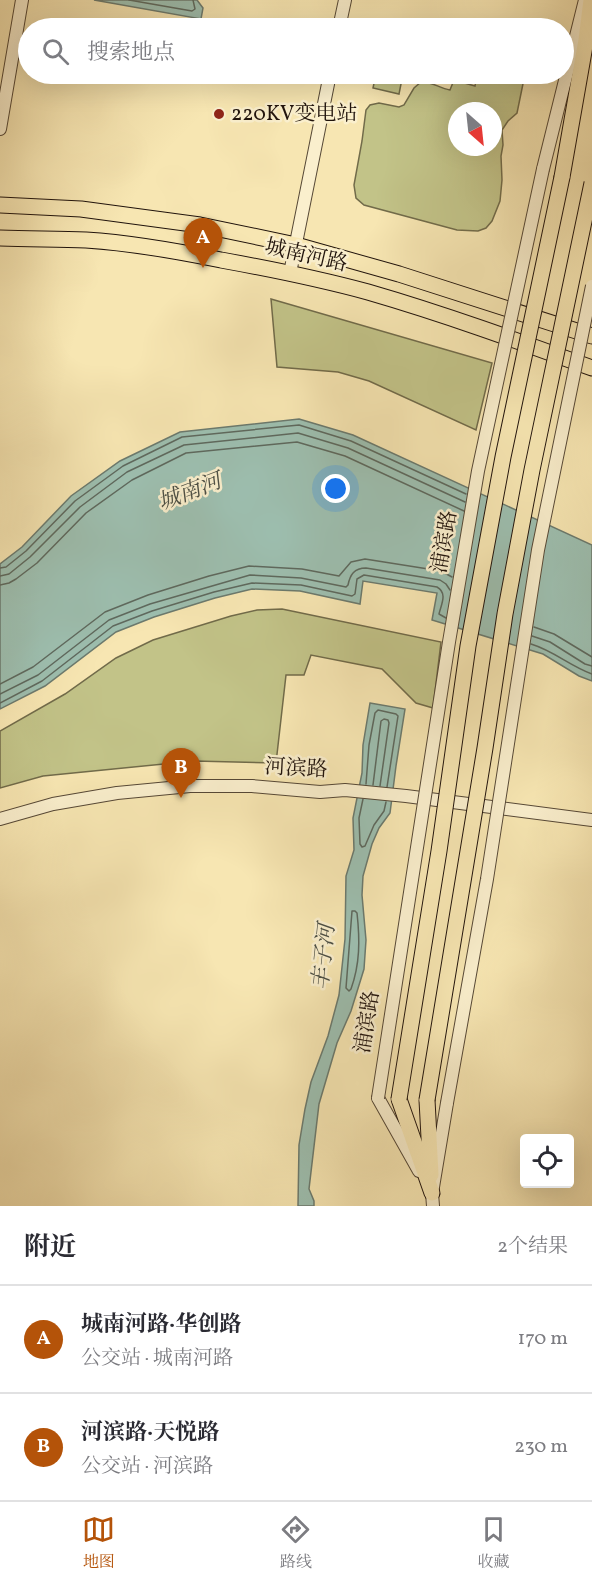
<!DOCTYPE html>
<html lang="zh">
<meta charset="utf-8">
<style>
:root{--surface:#fff;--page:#f7f7f7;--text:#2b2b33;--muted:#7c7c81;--line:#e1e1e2;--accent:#b45309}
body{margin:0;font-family:Vollkorn,"Noto Serif SC",serif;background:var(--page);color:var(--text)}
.controls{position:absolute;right:18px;bottom:18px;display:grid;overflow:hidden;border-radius:6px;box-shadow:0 6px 24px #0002}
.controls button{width:54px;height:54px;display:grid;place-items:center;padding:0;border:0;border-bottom:2px solid var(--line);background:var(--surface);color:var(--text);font:30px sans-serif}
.compass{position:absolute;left:448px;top:102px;width:54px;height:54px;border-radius:50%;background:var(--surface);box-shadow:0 6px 24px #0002;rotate:153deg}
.you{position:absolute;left:336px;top:489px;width:21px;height:21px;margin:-15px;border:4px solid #fff;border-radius:50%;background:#1a73e8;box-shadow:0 0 0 9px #1a73e833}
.badge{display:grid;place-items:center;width:39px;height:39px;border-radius:50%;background:var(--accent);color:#fff;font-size:20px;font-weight:700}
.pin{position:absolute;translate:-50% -50px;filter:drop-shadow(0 2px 3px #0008)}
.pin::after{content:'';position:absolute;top:32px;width:21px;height:18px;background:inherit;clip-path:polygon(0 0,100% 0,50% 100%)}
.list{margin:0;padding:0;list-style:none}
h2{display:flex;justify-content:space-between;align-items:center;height:78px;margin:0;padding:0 24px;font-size:26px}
h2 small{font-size:20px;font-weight:400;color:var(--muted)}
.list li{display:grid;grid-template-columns:39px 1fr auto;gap:18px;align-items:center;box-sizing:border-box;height:108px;padding:0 24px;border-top:2px solid var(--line)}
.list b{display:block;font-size:22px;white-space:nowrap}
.list p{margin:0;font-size:20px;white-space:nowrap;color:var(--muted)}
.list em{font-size:20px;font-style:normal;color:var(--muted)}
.icon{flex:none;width:33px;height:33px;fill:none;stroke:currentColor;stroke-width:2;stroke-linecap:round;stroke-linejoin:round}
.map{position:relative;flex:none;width:592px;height:1206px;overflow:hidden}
.search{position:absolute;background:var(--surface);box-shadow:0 6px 24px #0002;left:18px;right:18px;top:18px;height:66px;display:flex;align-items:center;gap:15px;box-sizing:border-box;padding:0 21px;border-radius:33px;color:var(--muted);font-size:22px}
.sheet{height:294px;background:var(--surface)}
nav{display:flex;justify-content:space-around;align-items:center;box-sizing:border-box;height:84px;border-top:2px solid var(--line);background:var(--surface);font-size:16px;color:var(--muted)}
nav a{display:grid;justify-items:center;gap:3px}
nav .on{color:var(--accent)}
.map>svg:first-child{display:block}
.green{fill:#c2c388;stroke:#716b4a;stroke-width:1.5;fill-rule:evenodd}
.water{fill:#9dbfb0;stroke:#6b7a6e;stroke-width:1.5}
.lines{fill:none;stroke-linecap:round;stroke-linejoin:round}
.shore{stroke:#5e695e;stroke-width:1.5}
.minor-casing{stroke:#564836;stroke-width:14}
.major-casing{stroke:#20130c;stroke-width:17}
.minor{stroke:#faefcd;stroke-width:12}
.major{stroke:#f7e6b2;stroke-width:15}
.minor-bridge-casing{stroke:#564836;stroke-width:14;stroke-linecap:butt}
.major-bridge-casing{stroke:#20130c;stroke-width:17;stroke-linecap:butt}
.minor-bridge{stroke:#faefcd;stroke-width:12}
.major-bridge{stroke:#f7e6b2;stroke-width:15}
.poi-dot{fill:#8f2418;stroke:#faefcd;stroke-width:2}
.labels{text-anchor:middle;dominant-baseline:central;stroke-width:5;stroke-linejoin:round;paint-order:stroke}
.poi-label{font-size:21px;fill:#20130c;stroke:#faefcd;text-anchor:start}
.street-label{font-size:21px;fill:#20130c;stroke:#faefcd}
.water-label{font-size:22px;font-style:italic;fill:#4c4f45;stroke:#faefcd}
</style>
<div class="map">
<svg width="592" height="1206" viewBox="0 0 592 1206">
<rect width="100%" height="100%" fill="#f7e6b2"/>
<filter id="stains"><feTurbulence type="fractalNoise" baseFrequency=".00333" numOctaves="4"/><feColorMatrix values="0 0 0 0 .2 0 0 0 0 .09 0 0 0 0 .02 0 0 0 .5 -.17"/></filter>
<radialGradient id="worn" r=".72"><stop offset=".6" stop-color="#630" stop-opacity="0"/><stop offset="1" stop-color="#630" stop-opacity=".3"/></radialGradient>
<!-- green -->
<g class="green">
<path d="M376 74H403L399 94 373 88Z"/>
<path d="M477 74 507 81 509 74H525L517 113 508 121 502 130 503 145 501 156 502 180 500 201 492 221 486 228 478 231 457 230 364 205 356 198 354 185 362 141 366 110 370 105 379 103 399 107 404 105 414 88 421 82C431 81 439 88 450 90L454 80 475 86ZM457 111H493V147H457Z"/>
<path d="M271 299 492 363 476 430 369 381 338 372 277 367Z"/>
<path d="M282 609 441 642 433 708 416 703 382 669 311 655 304 675H286L276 763 194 761 43 776 0 788V731L65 694 116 658 153 640 231 616 257 610Z"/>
</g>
<!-- water -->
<g class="water">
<path d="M94 0H197L203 8 201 19Z"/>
<path d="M299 419 353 435 592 545V681L579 676 543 654 432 620 437 593 363 581 360 604 300 591 252 589 215 598 154 617 116 632 45 686 0 709V564L22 547 71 496 120 461 180 432Z"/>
<path d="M370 703 405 709 396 766 390 813 379 828 372 844 363 876 362 895 366 940 364 969 351 1011 337 1043 319 1104 309 1189 314 1201V1206H298L299 1145 305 1109 311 1082 328 1036 339 995 345 939 346 876 354 850 353 818 362 773 363 745Z"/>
</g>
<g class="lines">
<!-- shore -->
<g class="shore">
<path d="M129 0 192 11 195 9 193 0"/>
<path d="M0 568 6 567 26 551 75 501 123 466 182 437 299 425 351 441 466 494"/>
<path d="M0 576 9 574 30 557 80 507 127 472 184 445 298 433 348 448 465 502"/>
<path d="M0 585 9 583 16 579 37 563 86 513 132 480 186 453 297 442 345 456 464 511"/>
<path d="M534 627 554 634 592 657"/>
<path d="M532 636 550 642 585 664 592 666"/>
<path d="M531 644C554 651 570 666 592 674"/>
<path d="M0 684 33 667 105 612 148 595 209 576 249 566 302 569 339 576 351 562 365 559 441 571 452 577"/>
<path d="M0 694 38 675 109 620 150 604 250 575 301 578 346 587 348 585C350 575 354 568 366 568L440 580 446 584 450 590"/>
<path d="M0 703 42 681 113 626 152 611 214 592 252 583 301 585 352 596 355 594 357 579 364 575 437 587C448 593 441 605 439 614L446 618"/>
<path d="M366 784 369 745 375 713 378 710 396 714 398 716 387 787"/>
<path d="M373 785 381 721 384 719 388 720 389 723 380 786"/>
<path d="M363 799 359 818 360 844 362 847 365 846 374 825 384 811 386 802"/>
<path d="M352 911H355L357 913C360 940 360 964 351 989L349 991 346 988Z"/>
</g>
<defs>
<g id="minor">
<path d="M339 28 345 0"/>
<path d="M0 129 22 0"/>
<path d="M543 169 585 0"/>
<path d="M290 273 330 74"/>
<path d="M0 819 53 804 117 793 190 786H252L320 792 345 790 406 796 592 820"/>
<path d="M378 1098 419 1171"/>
<path d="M433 1206 432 1193 447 1103"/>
</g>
<g id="major">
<path d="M562 177 586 40 591 0"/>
<path d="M0 205 81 209 200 225 296 245 399 274 592 336"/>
<path d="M0 238C29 239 58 239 86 240 132 243 177 251 221 260 271 269 320 279 368 292 444 314 518 341 592 368"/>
<path d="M399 1099 432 1193"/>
<path d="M427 1100 431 1175"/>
</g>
</defs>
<!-- minor casing -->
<use href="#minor" class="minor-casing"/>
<!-- major casing -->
<use href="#major" class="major-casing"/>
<!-- minor -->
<use href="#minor" class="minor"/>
<!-- major -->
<use href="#major" class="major"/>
<defs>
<g id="minor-bridge">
<path d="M378 1098 449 642 478 471 543 169"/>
<path d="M447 1103 487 879 538 550 592 286"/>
</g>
<g id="major-bridge">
<path d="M399 1099 439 851 468 646 503 457 562 177"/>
<path d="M427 1100 485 748 505 614 532 470 592 183"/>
</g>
</defs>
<!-- minor-bridge casing -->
<use href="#minor-bridge" class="minor-bridge-casing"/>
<!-- major-bridge casing -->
<use href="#major-bridge" class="major-bridge-casing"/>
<!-- minor-bridge -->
<use href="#minor-bridge" class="minor-bridge"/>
<!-- major-bridge -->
<use href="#major-bridge" class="major-bridge"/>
</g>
<!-- markers -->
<circle class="poi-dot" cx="219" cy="114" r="6"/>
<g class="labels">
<!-- poi labels -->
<g class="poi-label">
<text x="231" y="114">220KV变电站</text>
</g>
<!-- street labels -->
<g class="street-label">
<text transform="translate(306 256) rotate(13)">城南河路</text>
<text transform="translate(445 542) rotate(-80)">浦滨路</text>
<text transform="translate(296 769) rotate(3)">河滨路</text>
<text transform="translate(368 1022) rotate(-81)">浦滨路</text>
</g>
<!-- water labels -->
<g class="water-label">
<text transform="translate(190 493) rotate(-21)">城南河</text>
<text transform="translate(325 957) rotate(-84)">丰子河</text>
</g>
</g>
<rect width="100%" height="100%" filter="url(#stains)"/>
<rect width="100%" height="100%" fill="url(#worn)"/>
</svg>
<div class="controls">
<button><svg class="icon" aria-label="locate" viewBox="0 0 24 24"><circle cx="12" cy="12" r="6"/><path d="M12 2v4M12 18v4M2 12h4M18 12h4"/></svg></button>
</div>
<svg class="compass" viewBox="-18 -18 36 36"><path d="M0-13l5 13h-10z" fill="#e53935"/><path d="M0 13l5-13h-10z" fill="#7c7c81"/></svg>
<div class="you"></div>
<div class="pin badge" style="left:203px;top:268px">A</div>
<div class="pin badge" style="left:181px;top:798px">B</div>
<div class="search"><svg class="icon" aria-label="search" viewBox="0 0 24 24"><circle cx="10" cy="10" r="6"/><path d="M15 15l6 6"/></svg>搜索地点</div>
</div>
<section class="sheet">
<h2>附近<small>2个结果</small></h2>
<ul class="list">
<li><span class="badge">A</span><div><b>城南河路·华创路</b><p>公交站 · 城南河路</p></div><em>170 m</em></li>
<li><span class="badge">B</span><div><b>河滨路·天悦路</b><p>公交站 · 河滨路</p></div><em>230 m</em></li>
</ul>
</section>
<nav>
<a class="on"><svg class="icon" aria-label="map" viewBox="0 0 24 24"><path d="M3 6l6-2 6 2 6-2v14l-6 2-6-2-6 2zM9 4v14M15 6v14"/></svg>地图</a>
<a><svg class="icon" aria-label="directions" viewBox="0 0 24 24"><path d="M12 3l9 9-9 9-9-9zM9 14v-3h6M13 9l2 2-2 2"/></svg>路线</a>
<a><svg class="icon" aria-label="saved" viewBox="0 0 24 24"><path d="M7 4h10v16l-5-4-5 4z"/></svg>收藏</a>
</nav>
